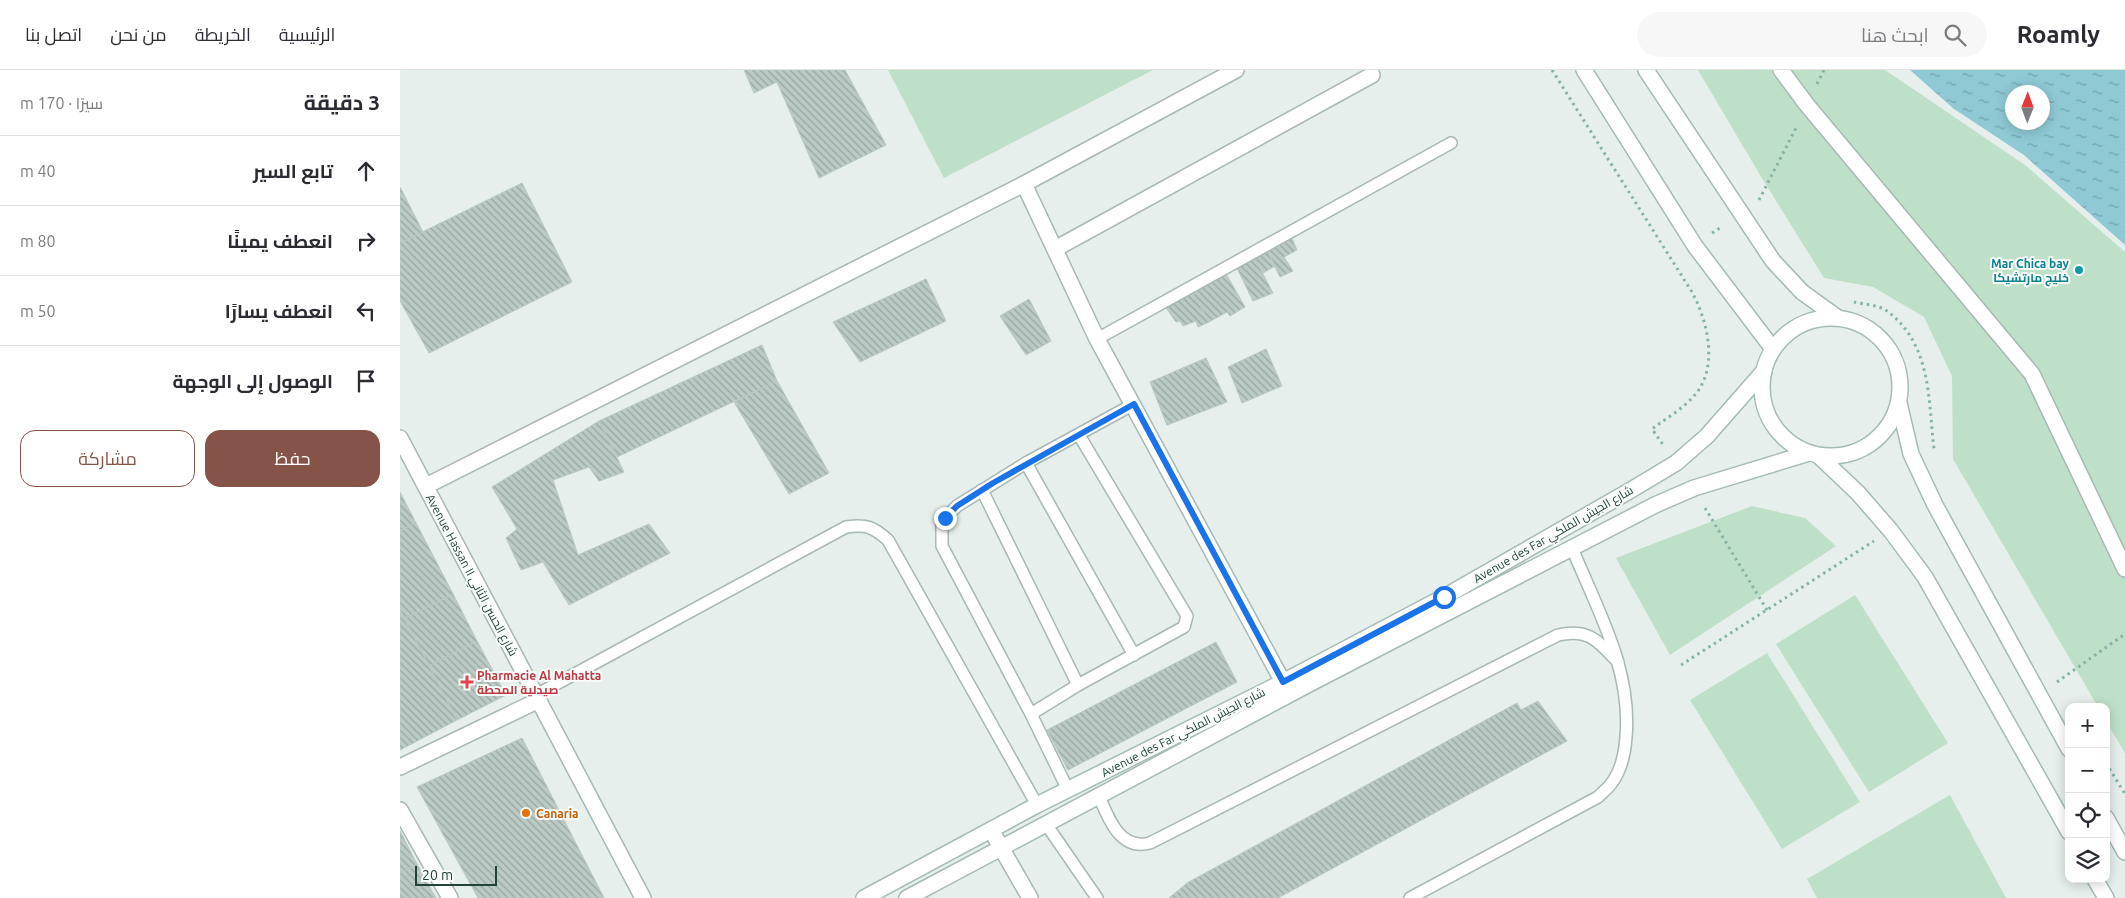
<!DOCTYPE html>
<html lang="ar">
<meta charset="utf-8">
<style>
:root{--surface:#fff;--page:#f7f7f7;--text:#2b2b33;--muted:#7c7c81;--line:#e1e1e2;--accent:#855347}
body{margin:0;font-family:Ubuntu,Cairo,sans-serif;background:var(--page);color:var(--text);direction:rtl}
.controls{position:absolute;right:15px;bottom:15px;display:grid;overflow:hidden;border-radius:10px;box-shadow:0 2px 12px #0003}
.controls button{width:45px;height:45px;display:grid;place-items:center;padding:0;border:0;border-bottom:1px solid var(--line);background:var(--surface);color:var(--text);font:25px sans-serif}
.compass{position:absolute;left:1605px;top:15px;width:45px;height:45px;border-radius:50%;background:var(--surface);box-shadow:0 2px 12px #0003;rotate:1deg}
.scale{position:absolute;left:15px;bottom:12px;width:82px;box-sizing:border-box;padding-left:5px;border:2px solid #24423a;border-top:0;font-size:14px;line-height:18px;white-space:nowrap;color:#24423a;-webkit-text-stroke:4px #f7fbf9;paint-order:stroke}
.stop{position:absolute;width:15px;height:15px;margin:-11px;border:4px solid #1a73e8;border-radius:50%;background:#fff}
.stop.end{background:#1a73e8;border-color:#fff;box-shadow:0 1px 5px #0008}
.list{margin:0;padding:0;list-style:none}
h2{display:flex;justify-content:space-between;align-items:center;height:65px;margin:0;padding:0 20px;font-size:21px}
h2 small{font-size:16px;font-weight:400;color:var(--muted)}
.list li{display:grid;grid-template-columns:32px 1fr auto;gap:15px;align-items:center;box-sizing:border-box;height:70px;padding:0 20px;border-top:1px solid var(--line)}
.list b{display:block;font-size:19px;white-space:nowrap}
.list em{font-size:16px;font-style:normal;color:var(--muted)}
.actions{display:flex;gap:10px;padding:15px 20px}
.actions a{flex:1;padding:11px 0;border:1px solid var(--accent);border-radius:15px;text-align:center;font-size:18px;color:var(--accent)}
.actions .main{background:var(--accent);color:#fff}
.icon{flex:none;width:28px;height:28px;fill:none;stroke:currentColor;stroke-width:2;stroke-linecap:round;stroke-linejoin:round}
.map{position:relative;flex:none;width:1725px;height:828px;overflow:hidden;direction:ltr}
header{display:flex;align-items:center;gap:30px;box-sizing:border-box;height:70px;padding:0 25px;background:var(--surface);border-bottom:1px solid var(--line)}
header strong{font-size:24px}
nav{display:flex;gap:28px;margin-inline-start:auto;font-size:18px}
.search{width:350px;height:45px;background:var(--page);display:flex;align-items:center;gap:12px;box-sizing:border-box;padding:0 18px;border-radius:28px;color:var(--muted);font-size:19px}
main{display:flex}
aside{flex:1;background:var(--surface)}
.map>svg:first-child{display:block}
.green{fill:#bfe0c8}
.water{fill:url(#water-ripples);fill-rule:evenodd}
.building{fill:url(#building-back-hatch);stroke:#b8c9c2}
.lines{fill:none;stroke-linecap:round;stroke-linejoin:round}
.service-casing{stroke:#a8b8b2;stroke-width:14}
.pedestrian-casing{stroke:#a8b8b2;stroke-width:18}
.minor-casing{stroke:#a8b8b2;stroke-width:18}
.tertiary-casing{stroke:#a8b8b2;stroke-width:18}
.secondary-casing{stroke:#a4bbb3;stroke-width:18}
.path{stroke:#86b3a5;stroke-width:3;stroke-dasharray:2.5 4;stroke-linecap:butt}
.service{stroke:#fff;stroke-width:11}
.pedestrian{stroke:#fff;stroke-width:15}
.minor{stroke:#fff;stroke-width:15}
.tertiary{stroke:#fff;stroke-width:15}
.secondary{stroke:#fff;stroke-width:15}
.route{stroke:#1a73e8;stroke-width:6}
.culture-dot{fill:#0f9aa8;stroke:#f7fbf9;stroke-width:2}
.health-dot{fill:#e0444e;stroke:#f7fbf9;stroke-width:2}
.food-dot{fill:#e8710a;stroke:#f7fbf9;stroke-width:2}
.labels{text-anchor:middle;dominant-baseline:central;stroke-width:4;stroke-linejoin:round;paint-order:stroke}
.culture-label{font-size:12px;font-weight:bold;fill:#0d838f;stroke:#f7fbf9;text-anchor:end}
.street-label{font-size:12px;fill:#24423a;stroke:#f7fbf9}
.health-label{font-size:12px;font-weight:bold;fill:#be3a42;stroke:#f7fbf9;text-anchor:start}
.food-label{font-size:12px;font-weight:bold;fill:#c56008;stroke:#f7fbf9;text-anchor:start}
</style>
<header>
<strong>Roamly</strong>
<div class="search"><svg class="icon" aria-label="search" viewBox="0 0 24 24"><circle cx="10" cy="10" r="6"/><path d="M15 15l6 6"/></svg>ابحث هنا</div>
<nav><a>الرئيسية</a><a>الخريطة</a><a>من نحن</a><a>اتصل بنا</a></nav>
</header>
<main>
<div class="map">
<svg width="1725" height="828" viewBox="0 0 1725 828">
<defs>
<pattern id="water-ripples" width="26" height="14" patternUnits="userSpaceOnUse" patternTransform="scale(1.25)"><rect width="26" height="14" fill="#8ec9d4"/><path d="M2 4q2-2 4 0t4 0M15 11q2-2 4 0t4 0" fill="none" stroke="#74a5ad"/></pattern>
<pattern id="building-back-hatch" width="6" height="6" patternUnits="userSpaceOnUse" patternTransform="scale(1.25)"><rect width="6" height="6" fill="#bbcac4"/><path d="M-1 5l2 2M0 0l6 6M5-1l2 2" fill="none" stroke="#98a6a0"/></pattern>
</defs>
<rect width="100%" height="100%" fill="#e6efeb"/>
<!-- green -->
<g class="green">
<path d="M488 0H753L544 108Z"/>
<path d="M1298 0H1485L1625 95 1725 182V683L1706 651V637H1698L1553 389 1552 306 1524 247 1473 217 1424 208 1360 105Z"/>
<path d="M1352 436 1405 448 1436 476 1270 585 1216 488Z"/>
<path d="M1455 525 1548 673 1469 722 1376 574Z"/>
<path d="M1367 583 1460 732 1382 779 1290 630Z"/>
<path d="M1550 725 1606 828H1417L1407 809Z"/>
</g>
<!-- water -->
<path class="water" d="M1510 0H1725V175L1624 85 1554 39ZM1612 22H1642V52H1612Z"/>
<!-- building -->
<g class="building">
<path d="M344 0H445L486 75 419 108 377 12 354 23Z"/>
<path d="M122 113 172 212 29 283 0 231V173Z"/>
<path d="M0 117 23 162 0 173Z"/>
<path d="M891 166 897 180 884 187 893 201 880 207 866 179Z"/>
<path d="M866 179 875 196 863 203 854 187Z"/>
<path d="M854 187 873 223 853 231 836 196Z"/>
<path d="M825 202 845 237 830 246 827 242 809 252 791 219Z"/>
<path d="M526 209 546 251 460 292 433 252Z"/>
<path d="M791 219 809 252 798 257 796 251 783 256 780 251 776 252 764 235Z"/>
<path d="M629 229 651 271 626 285 600 246Z"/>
<path d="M362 275 377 311 217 387 199 351Z"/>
<path d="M866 279 882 316 842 333 828 297Z"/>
<path d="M806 288 827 332 767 355 750 312Z"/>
<path d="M377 311 429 403 389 424 334 332Z"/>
<path d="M199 351 224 402 199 411 189 397 153 410 178 485 249 454 270 483 169 535 143 492 121 500 106 468 117 459 92 417Z"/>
<path d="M0 422 16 453 0 461Z"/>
<path d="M16 453 53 524 4 549 0 540V461Z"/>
<path d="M53 524 77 571 29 596 4 549Z"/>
<path d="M0 540 57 650 0 680Z"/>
<path d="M77 571 106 625 57 650 29 596Z"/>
<path d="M816 572 837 612 668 700 647 660Z"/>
<path d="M1138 631 1167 671 878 828H769L787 813 1117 633 1121 640Z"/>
<path d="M122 668 204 828H78L17 717Z"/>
<path d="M0 761 17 794 0 803Z"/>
<path d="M17 794 36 828H0V803Z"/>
</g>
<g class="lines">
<defs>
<g id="service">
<path d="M697 269 1051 73"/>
<path d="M626 393 734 585"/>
<path d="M582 420 678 615"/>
<path d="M136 625 446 457C467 454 473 457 488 470L637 735"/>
<path d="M631 644 678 615 784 557 787 546 679 365"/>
<path d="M668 720 631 644 542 476V456L545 448 557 436 626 393 734 334"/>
<path d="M699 726C708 748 720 781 750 773L1158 565C1189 558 1198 571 1218 592"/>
<path d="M646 754 697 828"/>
<path d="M1010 828 1198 727C1202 723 1207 719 1211 714 1221 701 1225 682 1226 667 1232 599 1197 539 1172 478"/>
</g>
<path id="pedestrian" d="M1381 0 1407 35 1632 304 1725 499"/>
<g id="minor">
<path d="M624 114 697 269 883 612"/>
<path d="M655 179 972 5"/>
<path d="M26 416 624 114 836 0"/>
<path d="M0 697 139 630"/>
<path d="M0 740 50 828"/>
</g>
<g id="tertiary">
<path d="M0 368 243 828"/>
<path d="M591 760 630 828"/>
</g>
<g id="secondary">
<path d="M1184 0 1295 176 1373 279"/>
<path d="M1246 0 1373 191 1402 222 1438 248"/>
<circle cx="1431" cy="317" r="69"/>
<path d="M1499 333 1511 384 1535 435 1669 679"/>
<path d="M1419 386 1458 423 1491 461 1525 507 1669 762"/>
<path d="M1706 748 1725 782"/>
<path d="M1695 809 1706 828"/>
<path d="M464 828 637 735 883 612 1044 527 1231 420 1276 393 1307 366 1364 301"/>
<path d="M507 828 911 613 1255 435 1294 418 1409 383"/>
</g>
</defs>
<!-- service casing -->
<use href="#service" class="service-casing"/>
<!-- pedestrian casing -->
<use href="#pedestrian" class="pedestrian-casing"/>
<!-- minor casing -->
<use href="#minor" class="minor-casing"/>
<!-- tertiary casing -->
<use href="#tertiary" class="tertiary-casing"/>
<!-- secondary casing -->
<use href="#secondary" class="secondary-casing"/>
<!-- path -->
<g class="path">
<path d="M1152 0 1292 222C1308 252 1320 300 1292 328 1281 340 1265 349 1252 359L1264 376"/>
<path d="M1417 14 1424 0"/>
<path d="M1359 130 1397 56"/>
<path d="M1312 163 1323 156"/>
<path d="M1454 232C1463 234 1479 235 1487 241 1532 275 1528 329 1534 379"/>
<path d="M1305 438 1367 540"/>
<path d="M1281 595 1474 471"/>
<path d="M1657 612 1725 564"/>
<path d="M1706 693 1725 724"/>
</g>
<!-- service -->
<use href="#service" class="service"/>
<!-- pedestrian -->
<use href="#pedestrian" class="pedestrian"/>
<!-- minor -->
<use href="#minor" class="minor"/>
<!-- tertiary -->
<use href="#tertiary" class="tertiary"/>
<!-- secondary -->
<use href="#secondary" class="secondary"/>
</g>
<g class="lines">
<!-- route -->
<path class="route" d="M545 448 557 436 593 413 734 334 883 612 1044 527"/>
</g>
<!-- markers -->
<circle class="culture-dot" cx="1679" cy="200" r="5"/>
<path class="health-dot" d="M64.5 604.5h5v5h5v5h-5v5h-5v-5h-5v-5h5z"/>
<circle class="food-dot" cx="126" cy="743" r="5"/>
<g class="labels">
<!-- culture labels -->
<g class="culture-label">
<text x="1669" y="193">Mar Chica bay<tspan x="1669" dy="14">خليج مارتشيكا</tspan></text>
</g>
<!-- street labels -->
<g class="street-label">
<text transform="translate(1153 464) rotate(-30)">Avenue des Far شارع الجيش الملكي</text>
<text transform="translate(72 505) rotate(62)">Avenue Hassan II شارع الحسن الثاني</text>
<text transform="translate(783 662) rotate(-27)">Avenue des Far شارع الجيش الملكي</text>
</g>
<!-- health labels -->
<g class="health-label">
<text x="77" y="605">Pharmacie Al Mahatta<tspan x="77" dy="14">صيدلية المحطة</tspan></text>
</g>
<!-- food labels -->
<g class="food-label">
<text x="136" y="743">Canaria</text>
</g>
</g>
</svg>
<div class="controls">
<button>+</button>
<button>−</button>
<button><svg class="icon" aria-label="locate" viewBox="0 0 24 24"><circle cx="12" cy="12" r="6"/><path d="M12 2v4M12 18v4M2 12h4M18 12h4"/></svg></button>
<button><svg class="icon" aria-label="layers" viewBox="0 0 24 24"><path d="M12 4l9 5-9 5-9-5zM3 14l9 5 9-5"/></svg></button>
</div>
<svg class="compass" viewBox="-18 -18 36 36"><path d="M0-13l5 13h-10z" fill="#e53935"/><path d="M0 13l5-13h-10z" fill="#7c7c81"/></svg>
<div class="scale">20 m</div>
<div class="stop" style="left:1044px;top:527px"></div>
<div class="stop end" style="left:545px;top:448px"></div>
</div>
<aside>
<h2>3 دقيقة<small>سيرًا · 170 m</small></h2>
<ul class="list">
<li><svg class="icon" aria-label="ahead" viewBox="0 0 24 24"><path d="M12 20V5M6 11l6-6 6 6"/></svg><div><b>تابع السير</b></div><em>40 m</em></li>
<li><svg class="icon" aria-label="right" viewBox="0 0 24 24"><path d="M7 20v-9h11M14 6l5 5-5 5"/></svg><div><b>انعطف يمينًا</b></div><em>80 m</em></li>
<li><svg class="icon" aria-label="left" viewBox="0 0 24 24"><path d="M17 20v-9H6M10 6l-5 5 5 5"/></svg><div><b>انعطف يسارًا</b></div><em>50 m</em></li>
<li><svg class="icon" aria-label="arrive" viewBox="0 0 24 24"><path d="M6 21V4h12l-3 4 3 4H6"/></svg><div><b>الوصول إلى الوجهة</b></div></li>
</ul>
<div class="actions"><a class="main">حفظ</a><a>مشاركة</a></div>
</aside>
</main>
